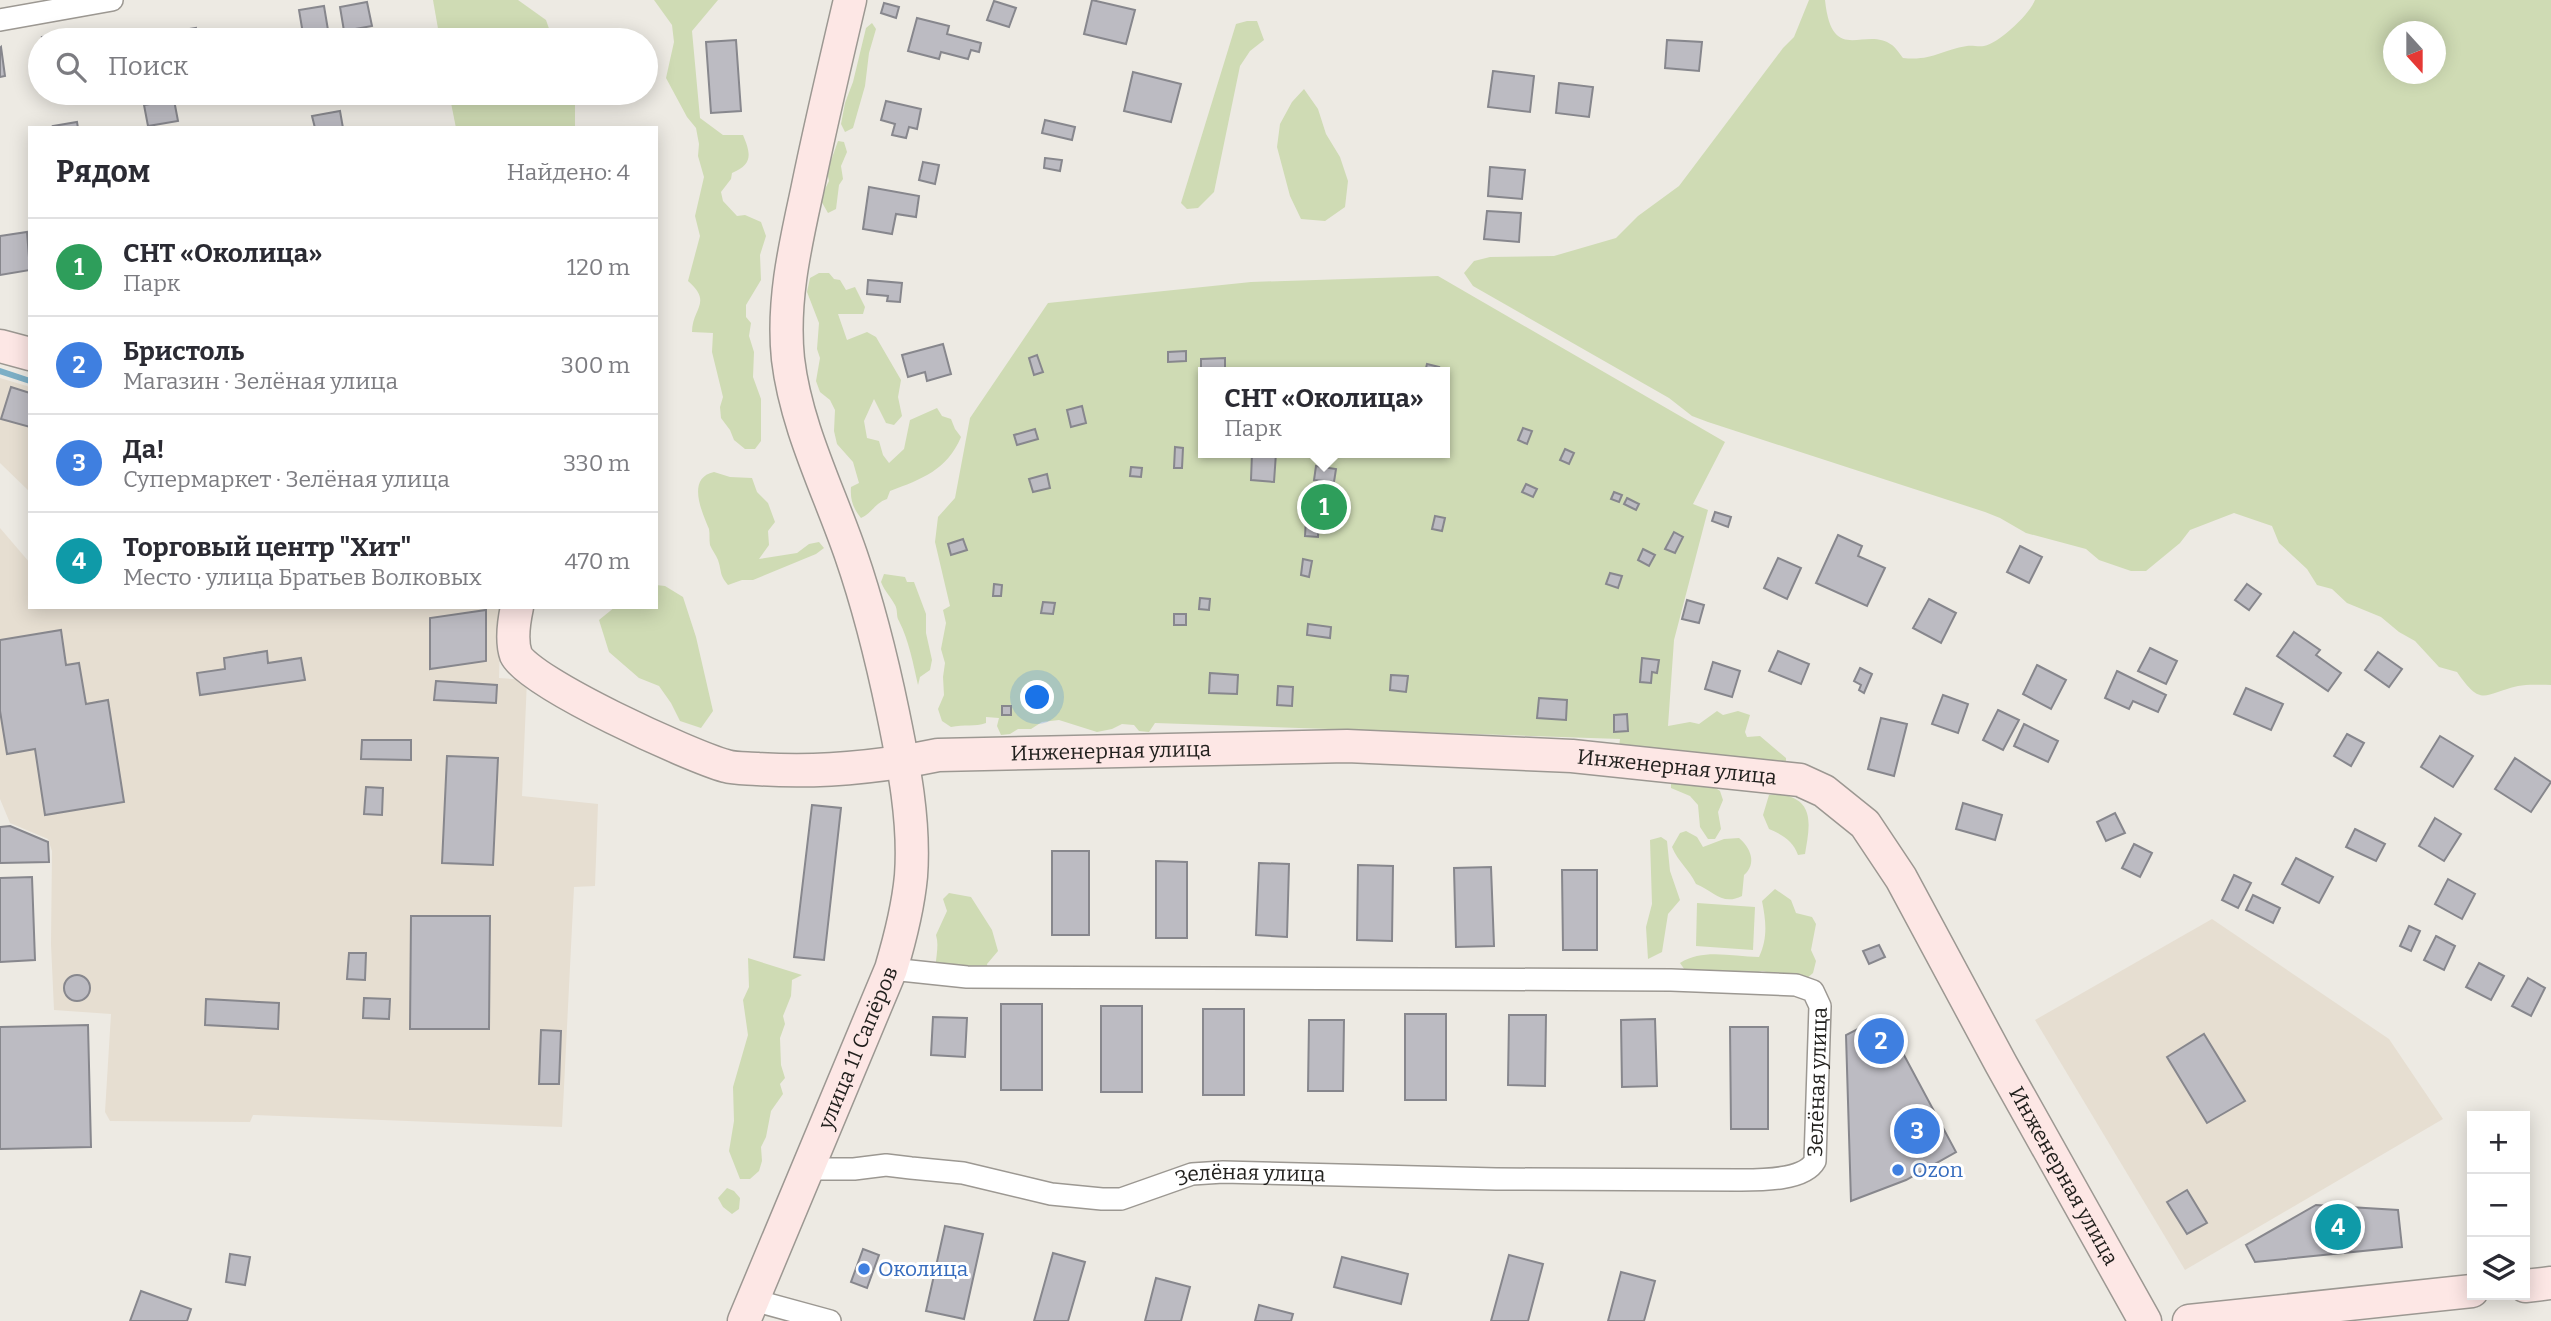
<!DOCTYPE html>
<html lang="ru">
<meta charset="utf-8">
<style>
:root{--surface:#fff;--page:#f2f2f3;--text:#2b2b33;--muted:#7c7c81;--line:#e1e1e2;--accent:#1a73e8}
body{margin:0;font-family:Bitter,serif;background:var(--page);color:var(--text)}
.controls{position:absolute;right:21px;bottom:21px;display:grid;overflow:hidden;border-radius:0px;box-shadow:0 4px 18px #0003}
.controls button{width:63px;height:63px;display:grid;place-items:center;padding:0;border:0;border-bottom:2px solid var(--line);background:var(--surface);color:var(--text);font:35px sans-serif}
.compass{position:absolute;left:2383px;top:21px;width:63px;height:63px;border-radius:50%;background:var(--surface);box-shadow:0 4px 18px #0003;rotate:159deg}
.you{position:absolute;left:1038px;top:698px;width:24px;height:24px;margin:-18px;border:5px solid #fff;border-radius:50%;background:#1a73e8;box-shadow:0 0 0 10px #1a73e833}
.badge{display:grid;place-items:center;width:46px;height:46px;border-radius:50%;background:var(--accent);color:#fff;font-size:23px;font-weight:700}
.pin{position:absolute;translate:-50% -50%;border:4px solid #fff;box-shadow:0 2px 7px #0006}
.popup{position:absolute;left:1198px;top:367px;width:252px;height:91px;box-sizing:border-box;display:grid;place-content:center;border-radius:0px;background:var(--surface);filter:drop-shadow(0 2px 5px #0005);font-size:23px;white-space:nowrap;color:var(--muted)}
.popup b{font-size:26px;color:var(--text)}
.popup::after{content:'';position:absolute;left:50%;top:100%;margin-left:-14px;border:14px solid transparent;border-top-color:var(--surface)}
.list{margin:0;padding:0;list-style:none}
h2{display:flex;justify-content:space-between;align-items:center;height:91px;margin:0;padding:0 28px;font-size:30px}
h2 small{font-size:23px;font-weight:400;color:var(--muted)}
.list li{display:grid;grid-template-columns:46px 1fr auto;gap:21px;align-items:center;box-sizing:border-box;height:98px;padding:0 28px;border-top:2px solid var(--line)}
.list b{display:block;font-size:26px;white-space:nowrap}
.list p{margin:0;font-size:23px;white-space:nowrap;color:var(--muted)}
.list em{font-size:23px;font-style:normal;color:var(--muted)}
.icon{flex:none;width:38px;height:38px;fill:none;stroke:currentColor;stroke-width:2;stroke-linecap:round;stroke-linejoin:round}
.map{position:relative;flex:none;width:2551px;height:1321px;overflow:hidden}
.search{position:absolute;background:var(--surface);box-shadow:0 4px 18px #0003;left:28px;top:28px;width:630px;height:77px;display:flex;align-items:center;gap:18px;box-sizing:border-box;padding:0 24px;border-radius:38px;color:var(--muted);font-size:26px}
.panel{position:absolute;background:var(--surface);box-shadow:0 4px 18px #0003;left:28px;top:126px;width:630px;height:483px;border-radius:0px}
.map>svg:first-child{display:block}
.built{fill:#e6ded1}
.green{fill:#cfdbb4;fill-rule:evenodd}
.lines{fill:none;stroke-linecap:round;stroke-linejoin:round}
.stream{stroke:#7cafc6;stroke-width:6}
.building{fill:#bcbbc2;stroke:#87878d;stroke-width:2}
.street-casing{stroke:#9c9892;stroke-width:24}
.secondary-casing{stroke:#9c9892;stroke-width:35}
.street{stroke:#fff;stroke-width:21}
.secondary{stroke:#fde7e5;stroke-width:32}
.shop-dot{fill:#3f7fe0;stroke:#fff;stroke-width:2.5}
.labels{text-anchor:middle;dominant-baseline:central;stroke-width:6;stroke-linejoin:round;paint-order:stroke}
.street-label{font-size:21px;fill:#22211e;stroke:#fff}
.shop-label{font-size:21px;fill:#366cbe;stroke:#fff;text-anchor:start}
</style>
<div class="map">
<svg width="2551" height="1321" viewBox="0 0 2551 1321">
<rect width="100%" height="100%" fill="#edeae3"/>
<!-- built -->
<g class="built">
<path d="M0 378 30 387V492L0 463Z"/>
<path d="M0 528 30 563V607H501L499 678 527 680 522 796 598 804 595 886 574 887 562 1127 253 1115 250 1122 110 1121 105 1112 111 1014 54 1010 51 944 52 851 48 839 10 823 0 799Z"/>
<path d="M2212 919 2389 1039 2443 1119 2185 1270 2035 1020Z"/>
</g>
<!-- green -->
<g class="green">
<path d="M433 0H518L546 20 553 40H440Z"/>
<path d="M654 0H718L692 31 700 118 723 135H743C751 154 753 164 732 173L731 179 721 192 723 201 737 216 745 215 761 222 766 236 760 255 761 280 746 305V317L751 323 749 336 754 352 753 377 761 399V441L755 449H745L734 440 730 430 721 418 720 407 723 397 712 352 713 333 692 332C692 308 713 303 688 281L700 236 695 216 704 177 698 156 699 144 696 128 687 117 666 78 674 42 672 25Z"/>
<path d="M1809 0H1825C1832 67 1865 25 1892 45 1896 48 1900 54 1903 58 1933 61 1941 50 1967 46 1972 45 1978 47 1984 46 1999 43 2029 15 2035 0H2551V685C2540 685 2528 684 2518 686 2483 694 2482 708 2457 672L2439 667 2415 641 2399 632 2381 617 2347 603 2332 589 2317 585 2307 569 2279 543 2272 526 2234 513 2190 530 2180 543 2146 571H2131L2099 560 2086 549 2026 533 2000 518 1985 512 1708 422 1692 416 1669 398 1473 286 1464 273 1474 261 1490 257 1554 256 1616 238 1638 216 1679 186 1783 48 1794 37ZM2394 32H2436V74H2394Z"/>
<path d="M1247 21H1257L1264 40 1250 51 1240 66 1214 192 1198 208 1187 209 1181 203 1236 24Z"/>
<path d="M872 23 876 29 869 53 865 86 853 128 845 132 841 124 845 103 853 82 866 28Z"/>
<path d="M1304 89 1318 109 1326 134 1340 157 1348 181 1345 207 1325 221 1301 219 1290 196 1277 147 1280 124 1292 102Z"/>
<path d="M449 93H572L575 102V128H456Z"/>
<path d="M838 141 844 142 847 152 841 166 843 179 839 185 836 209 828 213 820 199 829 181 827 172Z"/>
<path d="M819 273H829L834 279 840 280 846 290 855 287 865 307 863 314H838L847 340 867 332 876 337 901 380 898 397 902 416 894 425 886 423 874 399 864 421 867 438 879 441 883 455 889 463 904 449 910 420 937 408 942 416 951 419 955 429 961 437C947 470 922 479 890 491L887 499C875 503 872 513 861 518 853 508 850 500 851 487L859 483 853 462 837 444 834 431 835 410 830 400 820 392 816 381 820 358 817 349 819 323 807 292 810 278Z"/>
<path d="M1438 276 1725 442 1693 504 1708 510 1674 640 1668 726 1690 722 1699 724 1717 711 1723 715 1738 711 1750 715 1745 732 1747 737 1760 736 1786 758V766L1619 747 1620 739 1155 723 1149 732 1139 731 1134 725 1122 724 1112 729 1097 732 1059 720 1042 722 1031 729H1018L1010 734 1001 735 997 726 999 718 986 717V723C975 727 964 724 951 727L942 721 938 709 944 695 943 677 945 663 941 649 946 623 943 610 950 606 935 542 938 517 955 498 970 418 1048 303 1251 282ZM1203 372H1445V453H1203Z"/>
<path d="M714 472 730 477 752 478 757 492 768 503 775 522 768 531 769 545 759 559 797 553 809 544 819 542 824 548 816 554 753 580H742L728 585C719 574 722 572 718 560 716 555 712 550 710 545 709 540 710 534 709 529 702 512 686 478 714 472Z"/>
<path d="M884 574 905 577 907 582H914L926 614V633L932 660 930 670 920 677 918 685C913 663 909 641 899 621 896 617 898 610 895 605 891 597 885 592 881 582Z"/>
<path d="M656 585 665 586 683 597 696 637 713 711 701 728 680 721 671 703 659 686 639 678 609 652 599 620 615 607H656Z"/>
<path d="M1671 781 1711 785 1720 791 1723 800 1718 812 1721 829 1715 839H1708L1700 827 1698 805 1690 796 1671 788Z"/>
<path d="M1779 794C1783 795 1787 795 1791 797 1816 806 1808 834 1805 854L1798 855C1793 841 1783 835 1769 829L1763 815 1769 795Z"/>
<path d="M1686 831 1697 837 1703 847 1724 839 1739 838C1751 848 1757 864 1744 875L1742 896C1722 906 1714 891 1696 884 1689 869 1678 862 1672 847L1680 833Z"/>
<path d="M1661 837 1667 841 1670 871 1680 900 1668 914 1662 952 1648 959 1646 927 1652 904 1650 840Z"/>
<path d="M1775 889 1791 900 1796 913 1812 917 1816 924 1811 950 1816 961 1813 973 1805 980 1762 971 1747 975 1687 973 1680 963C1704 948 1732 957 1759 957 1768 938 1766 921 1762 901Z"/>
<path d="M949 893 971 897 992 930 998 951 987 964 989 975H936C934 961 940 948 936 935L947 911 943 899Z"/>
<path d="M1697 903 1755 907 1753 950 1696 946Z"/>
<path d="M748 958 802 975 792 980 791 996 783 1016 785 1024 780 1038 781 1065 785 1078 780 1084 783 1094 771 1111 766 1137 761 1147 762 1161 759 1171 750 1179H740L729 1151 734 1121 733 1087 748 1035 743 1000 749 987Z"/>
<path d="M727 1188 734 1191 740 1198 739 1209 732 1214 723 1207 718 1198Z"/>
</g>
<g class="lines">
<!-- stream -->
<path class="stream" d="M0 371 30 381"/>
</g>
<!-- building -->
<g class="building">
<path d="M1092 0 1135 10 1126 44 1084 34Z"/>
<path d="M994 1 1016 8 1009 27 987 20Z"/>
<path d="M367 2 372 26 344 31 340 7Z"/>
<path d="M884 3 899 7 896 18 881 13Z"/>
<path d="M324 6 328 30 303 34 299 10Z"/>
<path d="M917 18 949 26 947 34 981 43 979 52 971 50 968 59 941 52 939 59 908 51Z"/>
<path d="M196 28 198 40H173L171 32Z"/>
<path d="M73 31 74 40H43L42 37Z"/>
<path d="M736 40 741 111 711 113 706 42Z"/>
<path d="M1667 40 1702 42 1699 71 1665 68Z"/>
<path d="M1 47 5 76 0 77V48Z"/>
<path d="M1493 71 1534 76 1530 112 1488 107Z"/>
<path d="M1133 72 1181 84 1171 122 1124 111Z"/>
<path d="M1559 83 1593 87 1589 117 1556 113Z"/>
<path d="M174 100 178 121 148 126 144 105Z"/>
<path d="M886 101 921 109 917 129 909 127 906 138 892 135 895 124 881 120Z"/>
<path d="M340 111 343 128H315L312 116Z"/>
<path d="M1045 120 1075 127 1072 140 1042 133Z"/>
<path d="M77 122 78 128H54L53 126Z"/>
<path d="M1045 158 1062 160 1060 171 1044 168Z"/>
<path d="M923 162 939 165 935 184 919 180Z"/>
<path d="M1490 167 1525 170 1522 199 1488 196Z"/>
<path d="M869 187 919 196 916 217 896 214 892 234 863 229Z"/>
<path d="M1487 211 1521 213 1519 242 1484 239Z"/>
<path d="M27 232 30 270 0 275V236Z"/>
<path d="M868 280 902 283 900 302 887 301 888 296 867 294Z"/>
<path d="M943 344 951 374 927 381 925 372 908 377 902 355Z"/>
<path d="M1186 351V361L1168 362V352Z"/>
<path d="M1037 355 1043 372 1034 375 1029 358Z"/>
<path d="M1225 358V372H1203L1201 376V359Z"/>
<path d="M1427 364 1439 367 1437 372H1425Z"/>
<path d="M11 387 30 393V427L1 419Z"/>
<path d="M1082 406 1086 423 1071 427 1067 410Z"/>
<path d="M1523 428 1532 431 1527 444 1518 440Z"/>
<path d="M1035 429 1038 439 1017 445 1014 435Z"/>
<path d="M1175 447 1183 448 1182 468H1174Z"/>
<path d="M1565 449 1574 453 1569 464 1560 460Z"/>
<path d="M1252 453H1276L1274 482 1251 480Z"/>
<path d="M1316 466 1336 469 1334 482 1314 480Z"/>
<path d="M1131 467 1142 468 1141 477 1130 476Z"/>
<path d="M1047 474 1050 488 1033 492 1029 479Z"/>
<path d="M1526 484 1537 489 1533 497 1522 492Z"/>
<path d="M1614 492 1622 495 1619 502 1611 499Z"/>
<path d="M1627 498 1639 504 1636 510 1624 504Z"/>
<path d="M1715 512 1731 517 1728 527 1712 521Z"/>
<path d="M1435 516 1445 518 1442 531 1432 529Z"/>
<path d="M1306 519 1319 520 1318 537 1305 536Z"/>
<path d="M1674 532 1683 537 1675 553 1665 549Z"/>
<path d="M1838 535 1862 546 1858 556 1885 568 1867 606 1816 583Z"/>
<path d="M963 539 967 550 951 555 948 544Z"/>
<path d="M2020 546 2042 557 2029 583 2007 572Z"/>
<path d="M1643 549 1655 555 1649 566 1638 560Z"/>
<path d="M1778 558 1801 568 1787 599 1764 588Z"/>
<path d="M1303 559 1312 561 1309 577 1301 575Z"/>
<path d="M1610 573 1622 576 1618 588 1606 584Z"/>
<path d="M994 584 1002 585 1001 596H993Z"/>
<path d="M2247 584 2261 594 2249 610 2235 600Z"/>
<path d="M1200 598 1210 599 1209 610 1199 609Z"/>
<path d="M1929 599 1956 613 1941 643 1913 628Z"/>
<path d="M1687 600 1704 605 1699 623 1682 619Z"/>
<path d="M1043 602 1055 603 1053 614 1041 613Z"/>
<path d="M486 610V661L430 669V618Z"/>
<rect x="1174" y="614" width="12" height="11"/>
<path d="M1308 624 1331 627 1330 638 1307 635Z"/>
<path d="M61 630 66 665 79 663 86 704 108 700 124 802 45 815 35 749 7 754 0 711V640Z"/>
<path d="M2294 632 2320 650 2316 655 2341 673 2328 691 2277 656Z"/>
<path d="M2150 648 2177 661 2166 684 2138 671Z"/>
<path d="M267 651 268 663 301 658 305 680 200 695 197 673 225 669 224 658Z"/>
<path d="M1778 651 1809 664 1801 684 1769 671Z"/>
<path d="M2378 652 2402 669 2389 687 2365 670Z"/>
<path d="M1642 658 1659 660 1657 673 1652 672 1651 683 1640 682Z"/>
<path d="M1713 662 1740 671 1732 697 1705 689Z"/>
<path d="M2037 665 2066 680 2051 709 2023 694Z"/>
<path d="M1860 668 1872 674 1864 693 1859 690 1861 685 1854 681Z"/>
<path d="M2117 671 2166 695 2158 712 2133 701 2129 709 2105 698Z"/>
<path d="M1210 673 1238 675 1237 694 1209 693Z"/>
<path d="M1391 675 1408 676 1406 692 1390 690Z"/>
<path d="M436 681 497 685 496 703 434 700Z"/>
<path d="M1278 686 1293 687 1292 706 1277 705Z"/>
<path d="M2246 688 2283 704 2271 730 2234 714Z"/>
<path d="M1943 695 1968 704 1958 733 1932 724Z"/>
<path d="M1539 698 1567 700 1566 720 1537 718Z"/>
<rect x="1002" y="706" width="9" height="9"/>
<path d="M1998 710 2019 720 2003 750 1983 740Z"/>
<path d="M1627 714 1628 731 1614 732V715Z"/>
<path d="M1881 718 1907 724 1894 776 1868 769Z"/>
<path d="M2024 724 2058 741 2048 762 2014 746Z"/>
<path d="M2347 734 2364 743 2351 766 2334 756Z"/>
<path d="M2440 736 2473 756 2453 787 2421 767Z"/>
<path d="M362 740H411V760L361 759Z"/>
<path d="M447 756 498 758 493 865 442 863Z"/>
<path d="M2515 758 2551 782 2531 812 2495 789Z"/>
<path d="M366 787 383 788 382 815 364 814Z"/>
<path d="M1963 803 2002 815 1995 840 1956 829Z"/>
<path d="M812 805 841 808 824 960 794 957Z"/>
<path d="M2115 813 2125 833 2106 841 2097 822Z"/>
<path d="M2435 818 2461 834 2444 861 2419 846Z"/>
<path d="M10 826 48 842 49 862 0 863V827Z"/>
<path d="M2355 829 2385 844 2376 861 2346 847Z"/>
<path d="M2134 844 2152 853 2140 877 2122 868Z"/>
<rect x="1052" y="851" width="37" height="84"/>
<path d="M2296 858 2333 877 2319 903 2282 884Z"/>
<path d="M1156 861 1187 862V938H1156Z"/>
<path d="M1259 863 1289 864 1287 937 1256 935Z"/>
<path d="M1358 865 1393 866 1392 941 1357 940Z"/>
<path d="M1491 867 1494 946 1456 947 1454 868Z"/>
<path d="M1562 870H1597V950H1563Z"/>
<path d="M2234 875 2251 883 2238 908 2222 900Z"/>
<path d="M32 877 35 960 0 962V878Z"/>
<path d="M2448 879 2475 894 2462 919 2435 904Z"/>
<path d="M2253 895 2280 908 2273 923 2246 910Z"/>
<path d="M411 916H490L489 1029H410Z"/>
<path d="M2409 926 2420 931 2411 951 2400 946Z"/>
<path d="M2436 936 2455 946 2444 970 2424 960Z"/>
<path d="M1879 945 1885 957 1869 964 1863 951Z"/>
<path d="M349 953H366L365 980 347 979Z"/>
<path d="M2479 963 2504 976 2491 1000 2466 987Z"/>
<circle cx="77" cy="988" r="13"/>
<path d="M2528 978 2545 988 2531 1016 2512 1006Z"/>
<path d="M364 998 390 999 389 1019 363 1018Z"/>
<path d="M206 999 279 1003 278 1029 205 1025Z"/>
<rect x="1001" y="1004" width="41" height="86"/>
<rect x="1101" y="1006" width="41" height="86"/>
<rect x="1203" y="1009" width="41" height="86"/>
<rect x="1405" y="1014" width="41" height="86"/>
<path d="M1509 1015H1546L1545 1086 1508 1085Z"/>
<path d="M1883 1016 1956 1152 1906 1180 1851 1201 1846 1035Z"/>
<path d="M933 1017 967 1018 965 1057 931 1055Z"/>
<path d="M1655 1019 1657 1086 1622 1087 1621 1020Z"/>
<path d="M1309 1020H1344L1343 1091H1308Z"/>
<path d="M88 1025 91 1147 0 1149V1027Z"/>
<path d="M1730 1027H1768V1129H1731Z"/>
<path d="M541 1030 561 1031 559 1084H539Z"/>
<path d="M2204 1034 2245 1101 2207 1123 2167 1057Z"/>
<path d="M2187 1190 2207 1223 2187 1234 2167 1202Z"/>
<path d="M2316 1205 2398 1210 2402 1247 2255 1262 2246 1245Z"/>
<path d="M945 1226 983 1234 964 1319 926 1311Z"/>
<path d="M863 1249 879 1255 867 1288 851 1282Z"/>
<path d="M1053 1253 1085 1262 1068 1321H1034Z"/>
<path d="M230 1254 250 1257 245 1285 226 1282Z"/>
<path d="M1509 1255 1543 1264 1528 1321H1491Z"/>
<path d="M1342 1257 1408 1274 1401 1304 1334 1287Z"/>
<path d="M1621 1272 1655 1281 1644 1321H1608Z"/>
<path d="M1156 1278 1190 1287 1181 1321H1145Z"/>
<path d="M141 1291 191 1309 187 1321H130Z"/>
<path d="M1259 1305 1293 1314 1291 1321H1255Z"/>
</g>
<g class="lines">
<defs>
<g id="street">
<path d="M0 20 112 0"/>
<path id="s1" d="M806 1169H854L886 1165 911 1168 963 1173 1051 1194 1102 1199H1121L1192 1174 1223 1172 1496 1179 1737 1180C1759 1180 1804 1181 1815 1161L1820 1006 1813 991 1796 985 1671 980 967 977 891 969"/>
<path d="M753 1300 830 1321"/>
</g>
<g id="secondary">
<path d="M0 346 30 354"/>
<path id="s2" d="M517 607C514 621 511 641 516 655 529 683 692 757 726 766 736 769 748 768 758 769 817 773 880 767 938 755L1347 746 1572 756 1800 780 1824 791 1865 824 1901 878 2001 1064 2145 1321"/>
<path d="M2525 1286 2551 1283"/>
<path id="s3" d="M744 1321 891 969C900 939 908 908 911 876 915 822 904 766 893 713 882 660 869 607 851 555 829 491 796 427 788 359 782 302 795 246 807 191 820 127 835 64 850 0"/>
<path d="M2189 1321 2472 1291"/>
</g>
</defs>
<!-- street casing -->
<use href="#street" class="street-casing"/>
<!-- secondary casing -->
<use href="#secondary" class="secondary-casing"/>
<!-- street -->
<use href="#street" class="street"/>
<!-- secondary -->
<use href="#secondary" class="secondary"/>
</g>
<!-- markers -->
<g class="shop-dot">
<circle cx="1898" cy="1170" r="7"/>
<circle cx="864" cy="1269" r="7"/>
</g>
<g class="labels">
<!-- street labels -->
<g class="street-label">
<text stroke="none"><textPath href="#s2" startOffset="674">Инженерная улица</textPath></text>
<text stroke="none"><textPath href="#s2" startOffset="1241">Инженерная улица</textPath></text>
<text stroke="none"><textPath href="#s3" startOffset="296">улица 11 Сапёров</textPath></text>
<text stroke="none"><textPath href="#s1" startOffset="1101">Зелёная улица</textPath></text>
<text stroke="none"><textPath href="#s2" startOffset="1848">Инженерная улица</textPath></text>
<text stroke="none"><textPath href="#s1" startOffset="452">Зелёная улица</textPath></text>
</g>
<!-- shop labels -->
<g class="shop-label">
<text x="1912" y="1170">Ozon</text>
<text x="878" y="1269">Околица</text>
</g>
</g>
</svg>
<div class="controls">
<button>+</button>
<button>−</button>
<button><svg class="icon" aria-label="layers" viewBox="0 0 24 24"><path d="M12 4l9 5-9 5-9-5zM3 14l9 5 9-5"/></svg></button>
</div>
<svg class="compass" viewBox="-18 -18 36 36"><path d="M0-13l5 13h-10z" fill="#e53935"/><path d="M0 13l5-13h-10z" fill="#7c7c81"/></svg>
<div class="you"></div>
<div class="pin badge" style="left:1324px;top:507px;background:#2e9e5b">1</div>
<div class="popup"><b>СНТ «Околица»</b>Парк</div>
<div class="pin badge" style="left:1881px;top:1041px;background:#3f7fe0">2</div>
<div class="pin badge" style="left:1917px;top:1131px;background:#3f7fe0">3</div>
<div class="pin badge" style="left:2338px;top:1227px;background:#0f9aa8">4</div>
<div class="search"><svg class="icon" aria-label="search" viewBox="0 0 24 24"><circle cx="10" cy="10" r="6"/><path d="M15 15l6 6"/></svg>Поиск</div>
<section class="panel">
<h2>Рядом<small>Найдено: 4</small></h2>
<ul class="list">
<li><span class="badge" style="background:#2e9e5b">1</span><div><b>СНТ «Околица»</b><p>Парк</p></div><em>120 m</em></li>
<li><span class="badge" style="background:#3f7fe0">2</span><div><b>Бристоль</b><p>Магазин · Зелёная улица</p></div><em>300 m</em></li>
<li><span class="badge" style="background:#3f7fe0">3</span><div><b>Да!</b><p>Супермаркет · Зелёная улица</p></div><em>330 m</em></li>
<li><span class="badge" style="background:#0f9aa8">4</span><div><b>Торговый центр &quot;Хит&quot;</b><p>Место · улица Братьев Волковых</p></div><em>470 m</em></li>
</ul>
</section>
</div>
